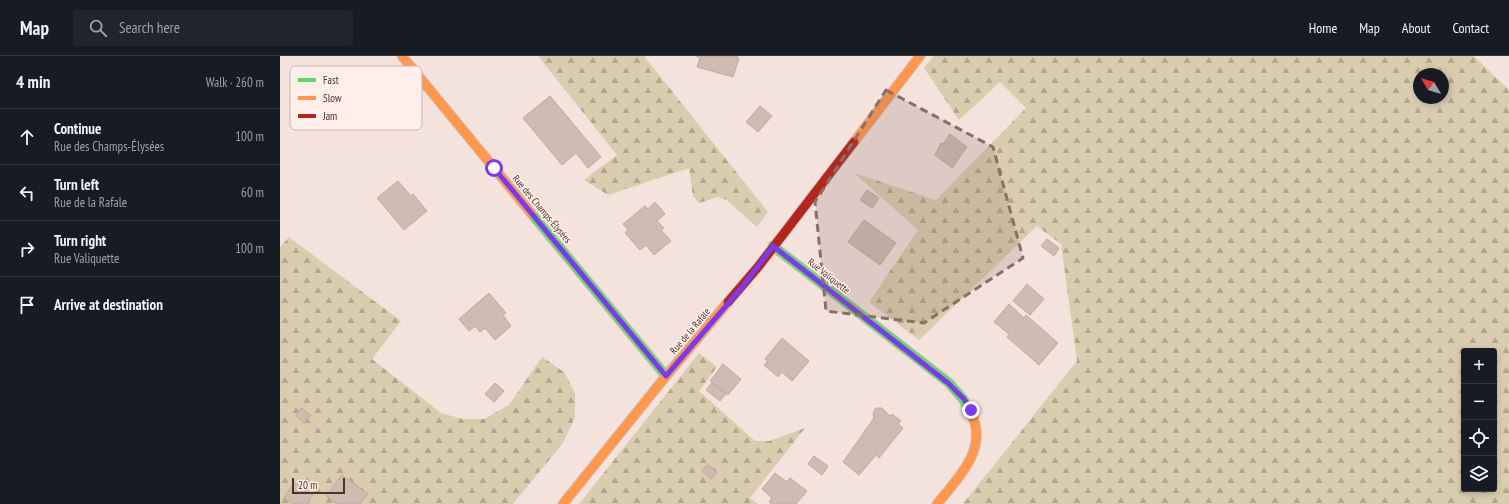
<!DOCTYPE html>
<meta charset="utf-8">
<style>
:root{--surface:#171b24;--page:#20242c;--text:#f1f3f6;--muted:#9ea1a6;--line:#363941}
body{margin:0;font-family:"PT Sans Narrow",sans-serif;background:var(--page);color:var(--text)}
.controls{position:absolute;right:12px;bottom:12px;display:grid;overflow:hidden;border-radius:4px;box-shadow:0 2px 6px #0003}
.controls button{width:36px;height:36px;display:grid;place-items:center;padding:0;border:0;border-bottom:1px solid var(--line);background:var(--surface);color:var(--text);font:20px sans-serif}
.compass{position:absolute;left:1133px;top:12px;width:36px;height:36px;border-radius:50%;background:var(--surface);box-shadow:0 2px 6px #0003;rotate:308deg}
.scale{position:absolute;left:12px;bottom:10px;width:53px;box-sizing:border-box;padding-left:4px;border:2px solid #503127;border-top:0;font-size:11px;line-height:14px;white-space:nowrap;color:#503127;-webkit-text-stroke:3px #ffeee9;paint-order:stroke}
.stop{position:absolute;width:12px;height:12px;margin:-9px;border:3px solid #7c3aed;border-radius:50%;background:#fff}
.stop.end{background:#7c3aed;border-color:#fff;box-shadow:0 1px 4px #0008}
.list{margin:0;padding:0;list-style:none}
h2{display:flex;justify-content:space-between;align-items:center;height:52px;margin:0;padding:0 16px;font-size:17px}
h2 small{font-size:13px;font-weight:400;color:var(--muted)}
.list li{display:grid;grid-template-columns:26px 1fr auto;gap:12px;align-items:center;box-sizing:border-box;height:56px;padding:0 16px;border-top:1px solid var(--line)}
.list b{display:block;font-size:15px;white-space:nowrap}
.list p{margin:0;font-size:13px;white-space:nowrap;color:var(--muted)}
.list em{font-size:13px;font-style:normal;color:var(--muted)}
.icon{flex:none;width:22px;height:22px;fill:none;stroke:currentColor;stroke-width:2;stroke-linecap:round;stroke-linejoin:round}
.map{position:relative;flex:none;width:1229px;height:448px;overflow:hidden}
header{display:flex;align-items:center;gap:24px;box-sizing:border-box;height:56px;padding:0 20px;background:var(--surface);border-bottom:1px solid var(--line)}
header strong{font-size:19px}
nav{display:flex;gap:22px;margin-inline-start:auto;font-size:14px}
.search{width:280px;height:36px;background:var(--page);display:flex;align-items:center;gap:10px;box-sizing:border-box;padding:0 14px;border-radius:4px;color:var(--muted);font-size:15px}
main{display:flex}
aside{flex:1;background:var(--surface)}
.map>svg:first-child{display:block}
.forest{fill:url(#forest-firs);fill-rule:evenodd}
.building{fill:#cfbbaf;stroke:#beaa9e}
.lines{fill:none;stroke-linecap:round;stroke-linejoin:round}
.fast-casing{stroke:#d6bfb8;stroke-width:11}
.slow-casing{stroke:#d6bfb8;stroke-width:11}
.jam-casing{stroke:#d6bfb8;stroke-width:11}
.fast{stroke:#63d668;stroke-width:9}
.slow{stroke:#ff974d;stroke-width:9}
.jam{stroke:#b3261e;stroke-width:9}
.route{stroke:#7c3aed;stroke-width:5}
.marked{fill:#896f66;fill-opacity:0.2;stroke:#896f66;stroke-width:3;stroke-dasharray:8 5;stroke-linejoin:round}
.labels{text-anchor:middle;dominant-baseline:central;stroke-width:3;stroke-linejoin:round;paint-order:stroke}
.street-label{font-size:10px;fill:#503127;stroke:#ffeee9}
.key{fill:#ffeee9;stroke:#cab5af;stroke-width:1}
.key-label{font-size:11px;fill:#503127}
</style>
<header>
<strong>Map</strong>
<div class="search"><svg class="icon" aria-label="search" viewBox="0 0 24 24"><circle cx="10" cy="10" r="6"/><path d="M15 15l6 6"/></svg>Search here</div>
<nav><a>Home</a><a>Map</a><a>About</a><a>Contact</a></nav>
</header>
<main>
<aside>
<h2>4 min<small>Walk · 260 m</small></h2>
<ul class="list">
<li><svg class="icon" aria-label="ahead" viewBox="0 0 24 24"><path d="M12 20V5M6 11l6-6 6 6"/></svg><div><b>Continue</b><p>Rue des Champs-Élysées</p></div><em>100 m</em></li>
<li><svg class="icon" aria-label="left" viewBox="0 0 24 24"><path d="M17 20v-9H6M10 6l-5 5 5 5"/></svg><div><b>Turn left</b><p>Rue de la Rafale</p></div><em>60 m</em></li>
<li><svg class="icon" aria-label="right" viewBox="0 0 24 24"><path d="M7 20v-9h11M14 6l5 5-5 5"/></svg><div><b>Turn right</b><p>Rue Valiquette</p></div><em>100 m</em></li>
<li><svg class="icon" aria-label="arrive" viewBox="0 0 24 24"><path d="M6 21V4h12l-3 4 3 4H6"/></svg><div><b>Arrive at destination</b></div></li>
</ul>
</aside>
<div class="map">
<svg width="1229" height="448" viewBox="0 0 1229 448">
<defs>
<pattern id="forest-firs" width="22" height="20" patternUnits="userSpaceOnUse"><rect width="22" height="20" fill="#daccae"/><path d="M5 1l3.5 6h-7zM16 11l3.5 6h-7z" fill="#b3a68e"/></pattern>
</defs>
<rect width="100%" height="100%" fill="#f4e2dc"/>
<!-- forest -->
<g class="forest">
<path d="M258 0H364L488 156 477 171 447 144 438 141 419 147 413 140 409 112 328 139 304 124 337 99Z"/>
<path d="M654 0H1194L1229 34V448H683L797 305 781 188 757 170 639 284 589 246 638 174 574 117 656 144 746 52 720 26 679 64 644 12ZM1139 18H1163V42H1139ZM1184 295H1214V433H1184Z"/>
<path d="M9 181 121 265 92 303 161 357 183 363H204L229 349 262 301 284 316 295 337V361L283 387 233 448H0V191Z"/>
<path d="M419 297 437 311 419 335 475 385H489L525 372 470 442 478 448H299Z"/>
</g>
<!-- building -->
<g class="building">
<path d="M416 0H456L459 2 453 21 417 11 420 2Z"/>
<path d="M270 40 321 101 308 112 296 97 282 109 243 62Z"/>
<path d="M480 50 492 60 478 76 466 66Z"/>
<path d="M670 78 687 91 672 112 655 99 661 87 663 88Z"/>
<path d="M118 125 131 140 133 138 147 155 124 174 97 142Z"/>
<path d="M587 134 599 142 592 152 580 144Z"/>
<path d="M375 146 385 158 377 165 384 172 381 174 391 185 374 199 366 189 360 194 345 177 348 174 343 168 365 150 368 153Z"/>
<path d="M584 164 616 187 600 209 568 186Z"/>
<path d="M767 183 779 192 774 200 761 190Z"/>
<path d="M747 228 764 243 750 259 733 245Z"/>
<path d="M209 237 226 257 223 259 231 270 215 284 205 272 200 276 195 270 189 275 179 263Z"/>
<path d="M729 248 744 262 746 259 778 287 759 309 727 281 729 278 714 266Z"/>
<path d="M502 282 529 305 512 325 502 316 498 321 484 309 488 305 485 303Z"/>
<path d="M443 308 461 323 448 339 430 325Z"/>
<path d="M215 327 224 335 214 346 205 338Z"/>
<path d="M432 327 446 338 440 345 426 334Z"/>
<path d="M21 352 31 359 24 367 16 360Z"/>
<path d="M596 352H602L610 360 612 358 621 365 618 368 623 372 599 402 596 399 579 419 563 406 594 362 593 357Z"/>
<path d="M534 400 548 410 542 419 528 408Z"/>
<path d="M427 409 437 416 431 423 422 415Z"/>
<path d="M495 417 507 426 510 422 527 435 516 448H492L489 446 492 442 482 433Z"/>
<path d="M62 419 88 438 80 448H57L46 440Z"/>
<path d="M14 426 33 439 27 448H13L4 442Z"/>
</g>
<g class="lines">
<defs>
<g id="fast">
<path d="M251 157 386 320"/>
<path d="M493 190 669 327 683 343 691 357"/>
</g>
<g id="slow">
<path d="M122 0 251 157"/>
<path d="M574 86 640 0"/>
<path d="M283 448 386 320 448 246"/>
<path d="M657 448C678 422 709 393 691 357"/>
</g>
<path id="jam" d="M448 246 478 211 574 86"/>
</defs>
<!-- fast casing -->
<use href="#fast" class="fast-casing"/>
<!-- slow casing -->
<use href="#slow" class="slow-casing"/>
<!-- jam casing -->
<use href="#jam" class="jam-casing"/>
<!-- fast -->
<use href="#fast" class="fast"/>
<!-- slow -->
<use href="#slow" class="slow"/>
<!-- jam -->
<use href="#jam" class="jam"/>
</g>
<g class="lines">
<!-- route -->
<path class="route" d="M214 112 386 320 463 230 493 190 668 327 684 343 691 354"/>
</g>
<!-- marked area -->
<path class="marked" d="M606 34 713 91 743 202 644 267 546 255 535 146Z"/>
<g class="labels">
<!-- street labels -->
<g class="street-label">
<text transform="translate(262 153) rotate(50)">Rue des Champs-Élysées</text>
<text transform="translate(549 220) rotate(38)">Rue Valiquette</text>
<text transform="translate(410 275) rotate(-50)">Rue de la Rafale</text>
</g>
</g>
<!-- legend -->
<rect x="10" y="10" width="132" height="64" rx="6" class="key"/>
<rect x="18" y="22" width="18" height="4" fill="#63d668"/>
<rect x="18" y="40" width="18" height="4" fill="#ff974d"/>
<rect x="18" y="58" width="18" height="4" fill="#b3261e"/>
<g class="key-label">
<text x="43" y="28">Fast</text>
<text x="43" y="46">Slow</text>
<text x="43" y="64">Jam</text>
</g>
</svg>
<div class="controls">
<button>+</button>
<button>−</button>
<button><svg class="icon" aria-label="locate" viewBox="0 0 24 24"><circle cx="12" cy="12" r="6"/><path d="M12 2v4M12 18v4M2 12h4M18 12h4"/></svg></button>
<button><svg class="icon" aria-label="layers" viewBox="0 0 24 24"><path d="M12 4l9 5-9 5-9-5zM3 14l9 5 9-5"/></svg></button>
</div>
<svg class="compass" viewBox="-18 -18 36 36"><path d="M0-13l5 13h-10z" fill="#e53935"/><path d="M0 13l5-13h-10z" fill="#9ea1a6"/></svg>
<div class="scale">20 m</div>
<div class="stop" style="left:214px;top:112px"></div>
<div class="stop end" style="left:691px;top:354px"></div>
</div>
</main>
